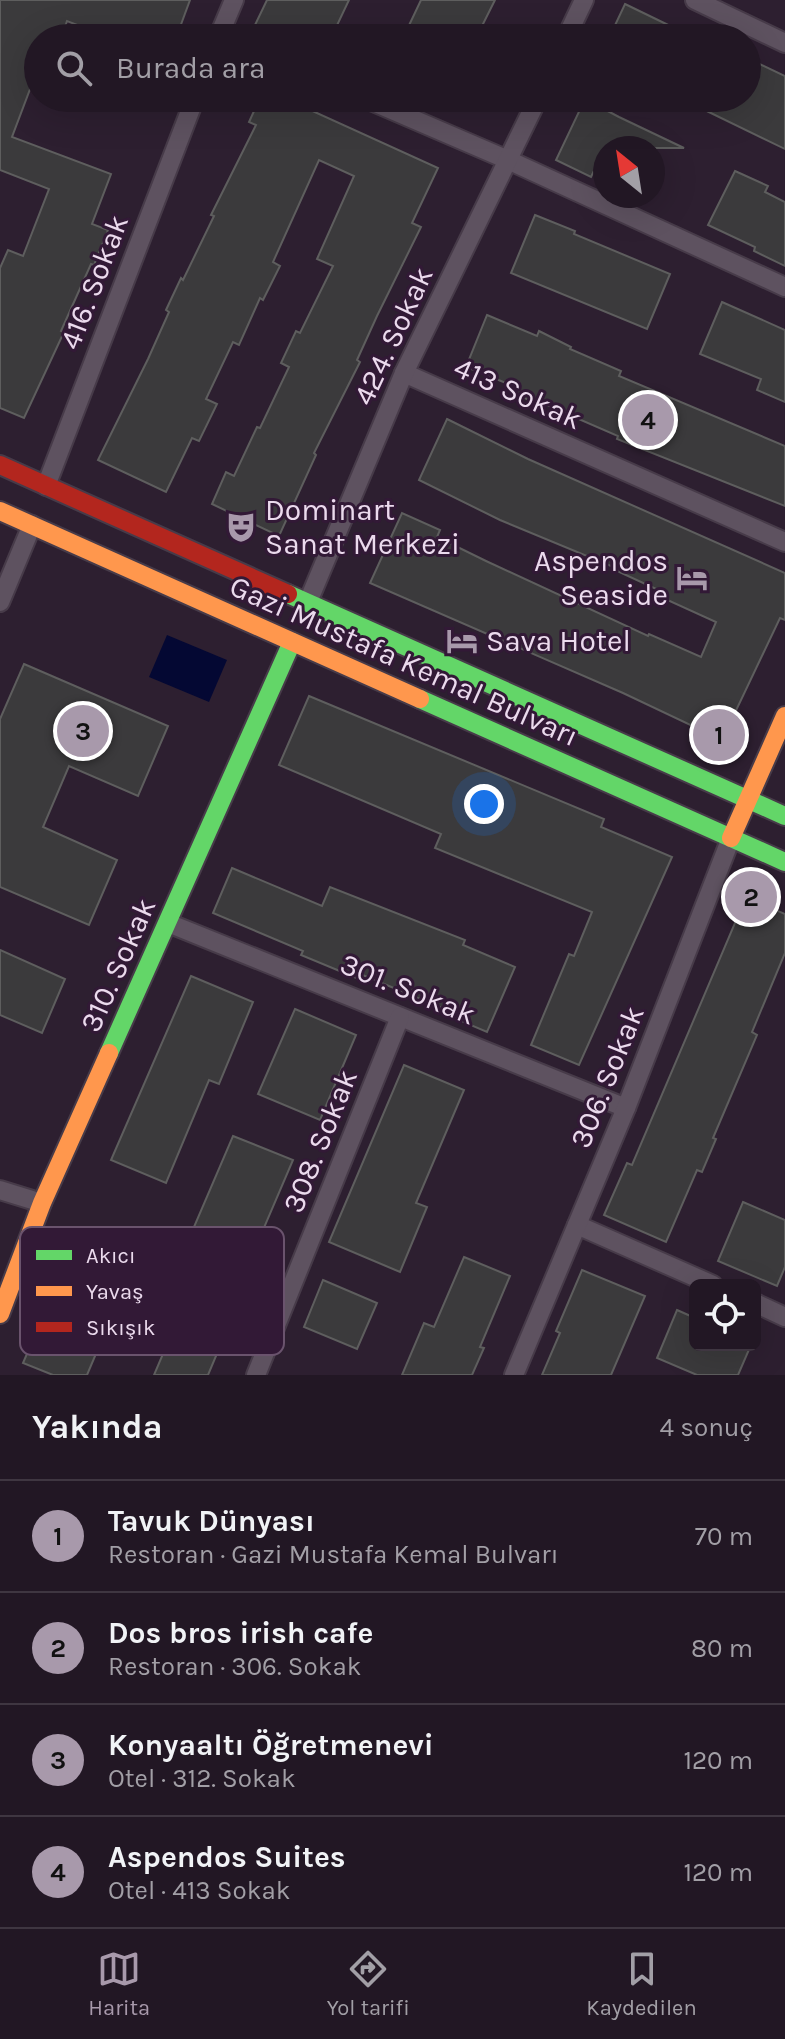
<!DOCTYPE html>
<html lang="tr">
<meta charset="utf-8">
<style>
:root{--surface:#221724;--page:#2e2431;--text:#f1f3f6;--muted:#a29fa6;--line:#3f3641;--accent:#a899ab}
body{margin:0;font-family:Karla,sans-serif;background:var(--page);color:var(--text)}
.controls{position:absolute;right:24px;bottom:24px;display:grid;overflow:hidden;border-radius:12px;box-shadow:0 8px 32px #0002}
.controls button{width:72px;height:72px;display:grid;place-items:center;padding:0;border:0;border-bottom:2px solid var(--line);background:var(--surface);color:var(--text);font:40px sans-serif}
.compass{position:absolute;left:593px;top:136px;width:72px;height:72px;border-radius:50%;background:var(--surface);box-shadow:0 8px 32px #0002;rotate:330deg}
.you{position:absolute;left:484px;top:804px;width:28px;height:28px;margin:-20px;border:6px solid #fff;border-radius:50%;background:#1a73e8;box-shadow:0 0 0 12px #1a73e833}
.badge{display:grid;place-items:center;width:52px;height:52px;border-radius:50%;background:var(--accent);color:#111;font-size:26px;font-weight:700}
.pin{position:absolute;translate:-50% -50%;border:4px solid #fff;box-shadow:0 2px 8px #0006}
.list{margin:0;padding:0;list-style:none}
h2{display:flex;justify-content:space-between;align-items:center;height:104px;margin:0;padding:0 32px;font-size:34px}
h2 small{font-size:26px;font-weight:400;color:var(--muted)}
.list li{display:grid;grid-template-columns:52px 1fr auto;gap:24px;align-items:center;box-sizing:border-box;height:112px;padding:0 32px;border-top:2px solid var(--line)}
.list b{display:block;font-size:30px;white-space:nowrap}
.list p{margin:0;font-size:26px;white-space:nowrap;color:var(--muted)}
.list em{font-size:26px;font-style:normal;color:var(--muted)}
.icon{flex:none;width:44px;height:44px;fill:none;stroke:currentColor;stroke-width:2;stroke-linecap:round;stroke-linejoin:round}
.map{position:relative;flex:none;width:785px;height:1375px;overflow:hidden}
.search{position:absolute;background:var(--surface);box-shadow:0 8px 32px #0002;left:24px;right:24px;top:24px;height:88px;display:flex;align-items:center;gap:20px;box-sizing:border-box;padding:0 28px;border-radius:44px;color:var(--muted);font-size:30px}
.sheet{height:552px;background:var(--surface)}
nav{display:flex;justify-content:space-around;align-items:center;box-sizing:border-box;height:112px;border-top:2px solid var(--line);background:var(--surface);font-size:22px;color:var(--muted)}
nav a{display:grid;justify-items:center;gap:4px}
nav .on{color:var(--accent)}
.map>svg:first-child{display:block}
.water{fill:#040833}
.building{fill:#3b3a3c;stroke:#5e5e5e;stroke-width:2}
.lines{fill:none;stroke-linecap:round;stroke-linejoin:round}
.street-casing{stroke:#473b49;stroke-width:22}
.fast-casing{stroke:#473b49;stroke-width:22}
.slow-casing{stroke:#473b49;stroke-width:22}
.jam-casing{stroke:#473b49;stroke-width:22}
.street{stroke:#5e5260;stroke-width:18}
.fast{stroke:#63d668;stroke-width:18}
.slow{stroke:#ff974d;stroke-width:18}
.jam{stroke:#b3261e;stroke-width:18}
.labels{text-anchor:middle;dominant-baseline:central;stroke-width:6;stroke-linejoin:round;paint-order:stroke}
.street-label{font-size:30px;fill:#ebdaed;stroke:#321936}
.poi-label{font-size:30px;fill:#ebdaed;stroke:#321936;text-anchor:start}
.key{fill:#321936;stroke:#6a536d;stroke-width:2}
.key-label{font-size:22px;fill:#ebdaed}
</style>
<div class="map">
<svg width="785" height="1375" viewBox="0 0 785 1375">
<rect width="100%" height="100%" fill="#2d1f30"/>
<!-- water -->
<path class="water" d="M167 635 227 660 209 702 149 677Z"/>
<!-- building -->
<g class="building">
<path d="M0 0H190L176 38H111L67 21 61 38H38V68L12 137 111 174 92 224 108 230 94 265 91 264 61 331 64 332 24 418 0 408V268L8 250 23 256 49 189 0 170Z"/>
<path d="M267 0H349L331 38H277L254 27Z"/>
<path d="M421 0H495L476 38H403Z"/>
<path d="M625 4 695 38H609Z"/>
<path d="M747 58 785 76V149L680 98H747Z"/>
<path d="M260 98H284L438 168 412 223 421 227 377 316 357 360 360 362 314 453 316 455 279 536 212 504 226 472 234 476 257 427 260 428 289 367 281 363 296 331 300 333 333 266 317 259 354 176 319 160 273 262 280 266 263 300 260 298 239 345 233 342 206 399 217 404 199 441 192 438 166 492 98 460 148 359 169 312 166 310 181 278 183 280 214 216 211 215 256 125 249 122Z"/>
<path d="M585 99 619 117 684 148H605L591 177 556 160Z"/>
<path d="M735 171 768 186 765 192 785 202V266L754 251 755 247 708 225Z"/>
<path d="M535 215 575 231 574 234 670 274 647 329 511 273Z"/>
<path d="M722 302 785 330V402L757 390 761 379 700 354Z"/>
<path d="M487 315 537 336 539 331 571 347 570 349 621 371 619 376 785 446V506L617 439 618 436 542 403 540 406 509 390 511 385 466 367Z"/>
<path d="M447 419 528 459 785 573V620L780 618 722 740 623 693 370 583 402 513 440 530 437 537 486 561 648 636 649 634 701 657 716 622 663 598 665 593 615 570 616 568 500 520 419 480Z"/>
<path d="M24 664 168 726 138 796 69 766 43 827 117 860 89 925 0 887V719Z"/>
<path d="M309 696 604 819 601 827 672 857 579 1065 531 1045 569 954 574 956 592 912 435 848 441 834 279 765Z"/>
<path d="M232 868 322 906 330 887 465 940 463 945 515 967 487 1032 445 1014 447 1010 360 974 359 979 301 955 303 951 213 913Z"/>
<path d="M746 897 785 914V953L752 1032 757 1035 713 1138 716 1139 702 1172 697 1170 666 1242 604 1215 627 1163 632 1165Z"/>
<path d="M0 950 65 979 42 1033 0 1015Z"/>
<path d="M191 976 253 1002 219 1084 209 1080 166 1183 111 1160Z"/>
<path d="M295 1009 356 1035 320 1120 258 1094Z"/>
<path d="M404 1065 464 1090 416 1203 427 1207 400 1272 329 1242Z"/>
<path d="M233 1136 293 1160 251 1258 256 1261 208 1375H154L177 1321 158 1313 161 1306 123 1290 87 1375H53L23 1363 81 1229 176 1269Z"/>
<path d="M743 1202 785 1220V1267L777 1286 718 1261Z"/>
<path d="M464 1257 510 1276 480 1347 484 1348 472 1375H402L424 1323 434 1327Z"/>
<path d="M582 1270 645 1296 611 1375H542L560 1333 556 1331Z"/>
<path d="M323 1280 377 1303 357 1349 304 1327Z"/>
<path d="M677 1310 695 1318V1345H751L738 1375H697L657 1358Z"/>
</g>
<g class="lines">
<defs>
<g id="street">
<path d="M695 0 785 43"/>
<path d="M218 38 234 0"/>
<path d="M566 38 584 0"/>
<path d="M364 98 508 160 785 287"/>
<path d="M404 373 785 542"/>
<path d="M46 486 195 98"/>
<path d="M0 602 32 525"/>
<path d="M308 602 404 373 538 98"/>
<path d="M168 923 626 1108"/>
<path d="M0 1190 42 1203"/>
<path d="M577 1225 713 1285"/>
<path d="M755 1303 785 1317"/>
<path d="M256 1375 400 1017"/>
<path d="M514 1375 626 1108 731 838"/>
</g>
<g id="fast">
<path d="M288 594 785 816"/>
<path d="M420 699 785 862"/>
<path d="M109 1053 292 642"/>
</g>
<g id="slow">
<path d="M0 511 420 699"/>
<path d="M731 838 785 716"/>
<path d="M0 1314 42 1203 109 1053"/>
</g>
<path id="jam" d="M0 465 288 594"/>
</defs>
<!-- street casing -->
<use href="#street" class="street-casing"/>
<!-- fast casing -->
<use href="#fast" class="fast-casing"/>
<!-- slow casing -->
<use href="#slow" class="slow-casing"/>
<!-- jam casing -->
<use href="#jam" class="jam-casing"/>
<!-- street -->
<use href="#street" class="street"/>
<!-- fast -->
<use href="#fast" class="fast"/>
<!-- slow -->
<use href="#slow" class="slow"/>
<!-- jam -->
<use href="#jam" class="jam"/>
</g>
<!-- icons -->
<defs>
<symbol id="theatre-bare" viewBox="-9 -9 18 18"><path d="M-5-5.5Q0-4 5-5.5V0Q5 5 0 6Q-5 5-5 0ZM-3.3-2.5H-1v1.5H-3.3ZM1-2.5H3.3v1.5H1ZM-2.8 1Q0 5.5 2.8 1Z" fill="#a899ab" stroke="#321936" stroke-width="2.5" paint-order="stroke"/></symbol>
<symbol id="hotel-bare" viewBox="-9 -9 18 18"><path d="M-6-4.5h1.5V1H6V5H4.5V3h-9V5H-6ZM-4 0a1.8 1.8 0 1 1 3.6 0ZM.5 0V-2.5h3Q6-2.5 6 0Z" fill="#a899ab" stroke="#321936" stroke-width="2.5" paint-order="stroke"/></symbol>
</defs>
<g fill-rule="evenodd">
<use href="#theatre-bare" x="219" y="505" width="44" height="44"/>
<use href="#hotel-bare" x="670" y="556" width="44" height="44"/>
<use href="#hotel-bare" x="440" y="619" width="44" height="44"/>
</g>
<g class="labels">
<!-- street labels -->
<g class="street-label">
<text transform="translate(94 282) rotate(-69)">416. Sokak</text>
<text transform="translate(393 336) rotate(-65)">424. Sokak</text>
<text transform="translate(518 393) rotate(24)">413 Sokak</text>
<text transform="translate(404 661) rotate(24)">Gazi Mustafa Kemal Bulvarı</text>
<text transform="translate(118 965) rotate(-66)">310. Sokak</text>
<text transform="translate(408 989) rotate(22)">301. Sokak</text>
<text transform="translate(607 1077) rotate(-68)">306. Sokak</text>
<text transform="translate(320 1141) rotate(-68)">308. Sokak</text>
</g>
<!-- poi labels -->
<g class="poi-label">
<text x="265" y="510">Dominart<tspan x="265" dy="34">Sanat Merkezi</tspan></text>
<text x="668" y="561" text-anchor="end">Aspendos<tspan x="668" dy="34">Seaside</tspan></text>
<text x="486" y="641">Sava Hotel</text>
</g>
</g>
<!-- legend -->
<rect x="20" y="1227" width="264" height="128" rx="12" class="key"/>
<rect x="36" y="1250" width="36" height="10" fill="#63d668"/>
<rect x="36" y="1286" width="36" height="10" fill="#ff974d"/>
<rect x="36" y="1322" width="36" height="10" fill="#b3261e"/>
<g class="key-label">
<text x="86" y="1263">Akıcı</text>
<text x="86" y="1299">Yavaş</text>
<text x="86" y="1335">Sıkışık</text>
</g>
</svg>
<div class="controls">
<button><svg class="icon" aria-label="locate" viewBox="0 0 24 24"><circle cx="12" cy="12" r="6"/><path d="M12 2v4M12 18v4M2 12h4M18 12h4"/></svg></button>
</div>
<svg class="compass" viewBox="-18 -18 36 36"><path d="M0-13l5 13h-10z" fill="#e53935"/><path d="M0 13l5-13h-10z" fill="#a29fa6"/></svg>
<div class="you"></div>
<div class="pin badge" style="left:719px;top:735px">1</div>
<div class="pin badge" style="left:751px;top:897px">2</div>
<div class="pin badge" style="left:83px;top:731px">3</div>
<div class="pin badge" style="left:648px;top:420px">4</div>
<div class="search"><svg class="icon" aria-label="search" viewBox="0 0 24 24"><circle cx="10" cy="10" r="6"/><path d="M15 15l6 6"/></svg>Burada ara</div>
</div>
<section class="sheet">
<h2>Yakında<small>4 sonuç</small></h2>
<ul class="list">
<li><span class="badge">1</span><div><b>Tavuk Dünyası</b><p>Restoran · Gazi Mustafa Kemal Bulvarı</p></div><em>70 m</em></li>
<li><span class="badge">2</span><div><b>Dos bros irish cafe</b><p>Restoran · 306. Sokak</p></div><em>80 m</em></li>
<li><span class="badge">3</span><div><b>Konyaaltı Öğretmenevi</b><p>Otel · 312. Sokak</p></div><em>120 m</em></li>
<li><span class="badge">4</span><div><b>Aspendos Suites</b><p>Otel · 413 Sokak</p></div><em>120 m</em></li>
</ul>
</section>
<nav>
<a class="on"><svg class="icon" aria-label="map" viewBox="0 0 24 24"><path d="M3 6l6-2 6 2 6-2v14l-6 2-6-2-6 2zM9 4v14M15 6v14"/></svg>Harita</a>
<a><svg class="icon" aria-label="directions" viewBox="0 0 24 24"><path d="M12 3l9 9-9 9-9-9zM9 14v-3h6M13 9l2 2-2 2"/></svg>Yol tarifi</a>
<a><svg class="icon" aria-label="saved" viewBox="0 0 24 24"><path d="M7 4h10v16l-5-4-5 4z"/></svg>Kaydedilen</a>
</nav>
